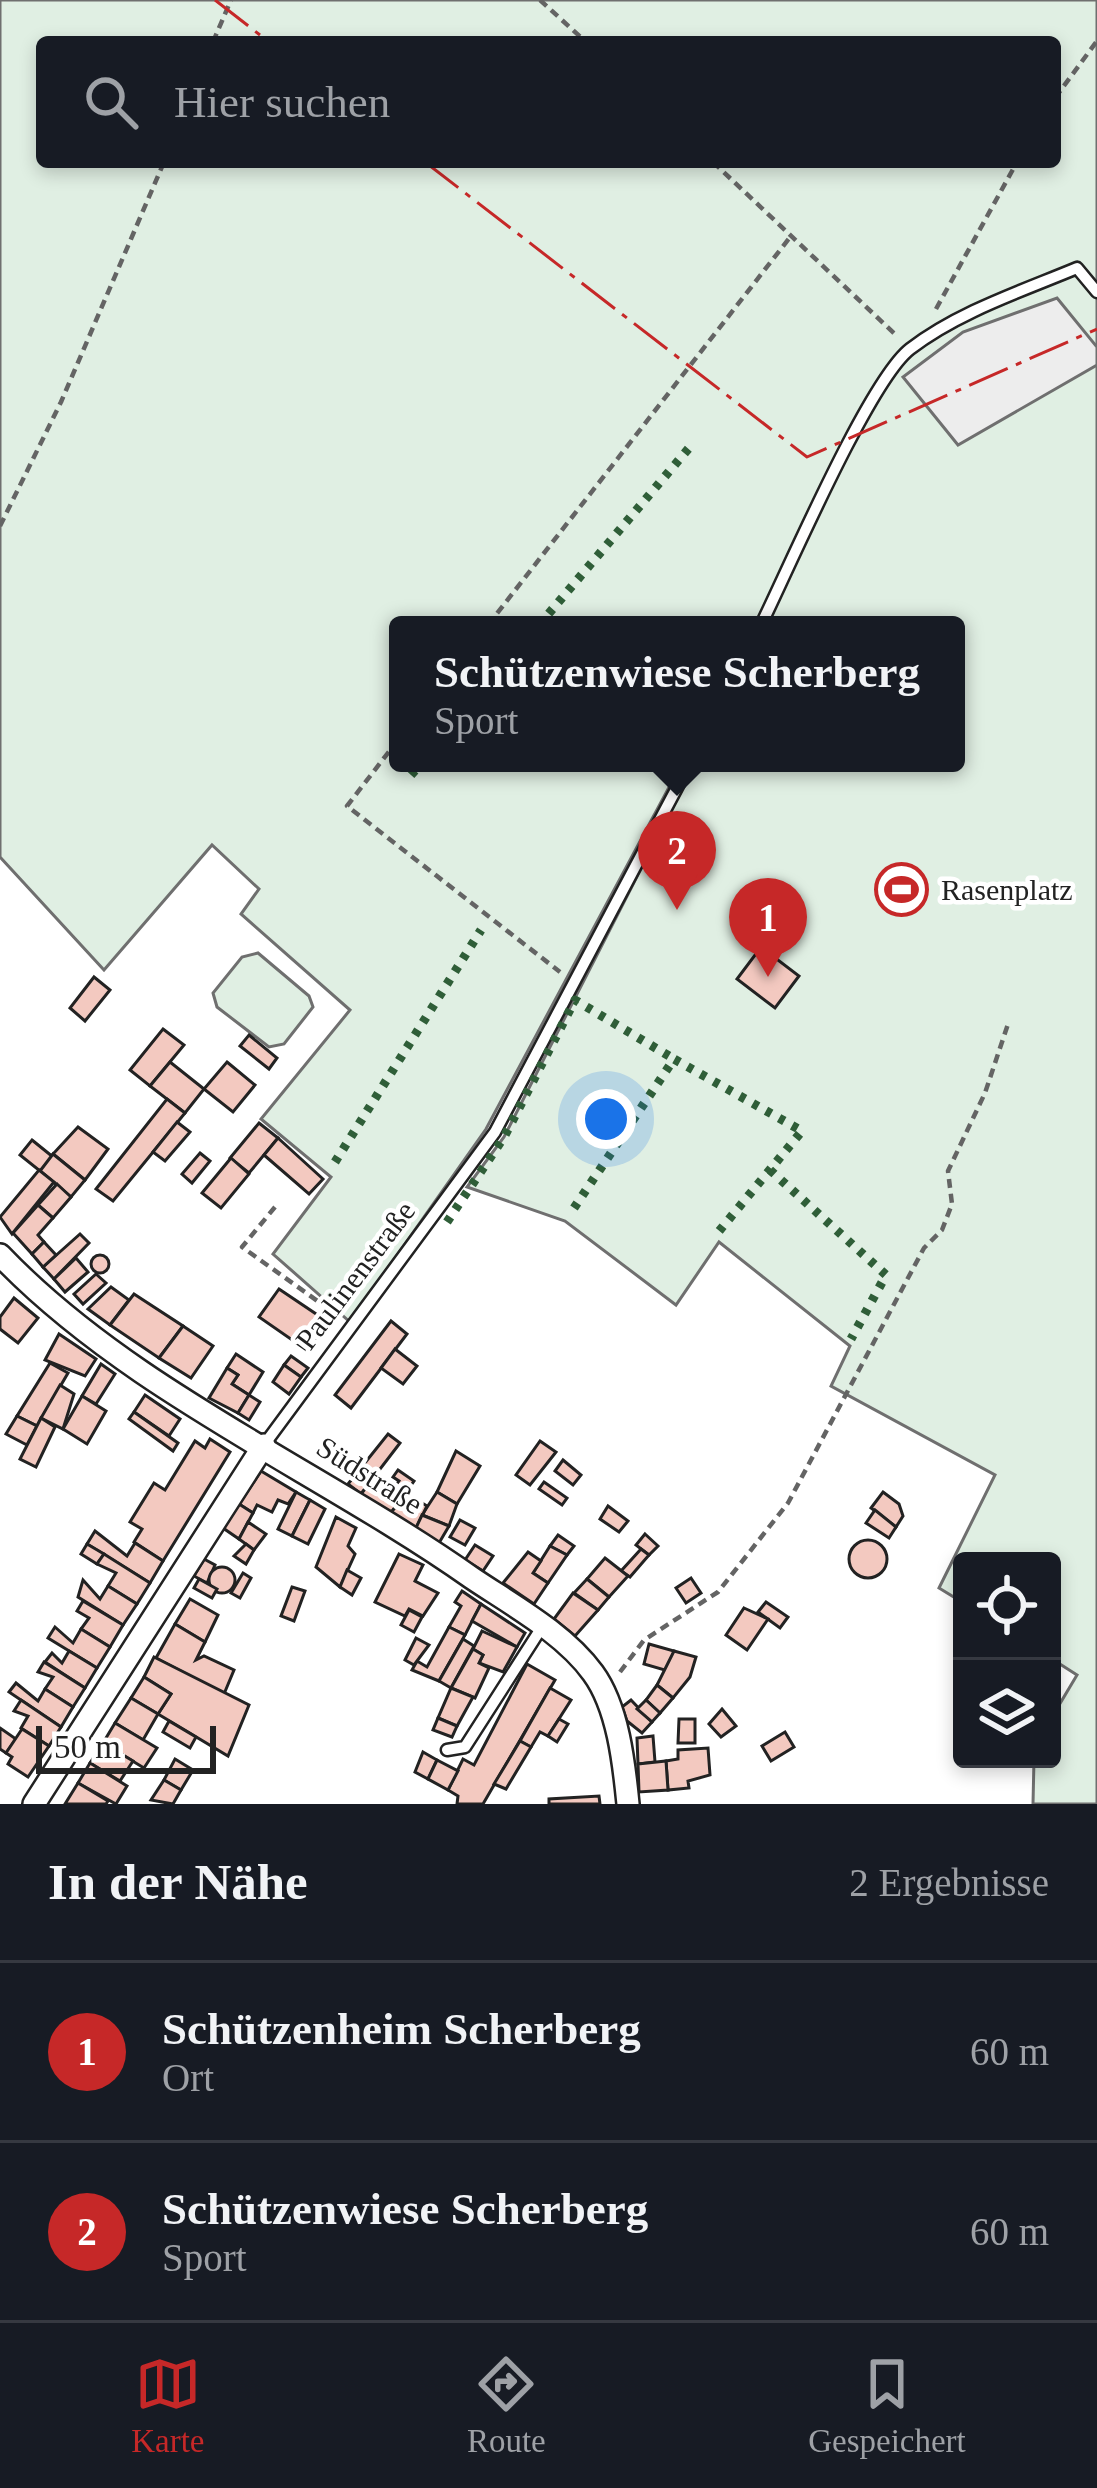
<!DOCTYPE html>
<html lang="de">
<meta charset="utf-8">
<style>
:root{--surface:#171b24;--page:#20242c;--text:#f1f3f6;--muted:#9ea1a6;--line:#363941;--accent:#c62828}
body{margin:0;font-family:"Times New Roman",serif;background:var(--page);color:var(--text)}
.controls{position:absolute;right:36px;bottom:36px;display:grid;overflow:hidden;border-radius:12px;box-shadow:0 6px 18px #0003}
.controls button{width:108px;height:108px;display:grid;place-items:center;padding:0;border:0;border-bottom:3px solid var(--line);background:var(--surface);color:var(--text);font:60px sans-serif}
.scale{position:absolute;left:36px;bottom:30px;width:180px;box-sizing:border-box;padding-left:12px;border:6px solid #222;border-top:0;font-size:33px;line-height:42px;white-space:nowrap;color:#222;-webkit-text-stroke:9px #fff;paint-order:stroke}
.you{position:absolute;left:606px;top:1119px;width:42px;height:42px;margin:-30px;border:9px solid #fff;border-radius:50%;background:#1a73e8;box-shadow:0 0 0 18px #1a73e833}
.badge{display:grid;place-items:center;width:78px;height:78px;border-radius:50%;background:var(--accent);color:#fff;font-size:39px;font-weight:700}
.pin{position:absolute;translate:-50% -99px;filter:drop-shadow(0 3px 6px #0008)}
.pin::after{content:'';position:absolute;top:63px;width:42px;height:36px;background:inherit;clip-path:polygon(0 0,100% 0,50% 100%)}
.popup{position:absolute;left:389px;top:616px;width:576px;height:156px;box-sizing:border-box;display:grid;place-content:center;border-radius:12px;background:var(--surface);filter:drop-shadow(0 3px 9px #0005);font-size:39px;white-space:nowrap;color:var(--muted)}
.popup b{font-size:45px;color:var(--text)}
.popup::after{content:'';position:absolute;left:50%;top:100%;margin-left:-24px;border:24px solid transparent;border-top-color:var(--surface)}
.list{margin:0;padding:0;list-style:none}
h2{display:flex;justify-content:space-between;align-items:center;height:156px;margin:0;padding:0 48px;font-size:51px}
h2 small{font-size:39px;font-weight:400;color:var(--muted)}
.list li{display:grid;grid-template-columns:78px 1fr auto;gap:36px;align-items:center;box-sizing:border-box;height:180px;padding:0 48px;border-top:3px solid var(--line)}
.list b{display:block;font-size:45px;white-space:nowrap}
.list p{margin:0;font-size:39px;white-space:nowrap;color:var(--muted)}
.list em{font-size:39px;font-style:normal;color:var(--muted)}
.icon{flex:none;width:66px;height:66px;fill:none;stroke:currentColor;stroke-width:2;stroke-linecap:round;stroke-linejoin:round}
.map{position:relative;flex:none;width:1097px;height:1804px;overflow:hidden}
.search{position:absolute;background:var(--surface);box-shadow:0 6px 18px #0003;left:36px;right:36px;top:36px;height:132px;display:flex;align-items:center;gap:30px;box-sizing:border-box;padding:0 42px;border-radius:12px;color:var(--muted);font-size:45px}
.sheet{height:516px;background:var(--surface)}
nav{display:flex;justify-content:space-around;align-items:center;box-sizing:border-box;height:168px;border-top:3px solid var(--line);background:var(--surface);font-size:33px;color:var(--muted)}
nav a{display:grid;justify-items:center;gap:6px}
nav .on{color:var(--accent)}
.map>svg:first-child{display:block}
.green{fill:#e0efe3;stroke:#6f6f6f;stroke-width:3;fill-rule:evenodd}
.parking{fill:#ededed;stroke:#6f6f6f;stroke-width:3}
.building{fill:#f3c9c0;stroke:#222;stroke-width:3}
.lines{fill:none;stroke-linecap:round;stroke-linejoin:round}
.service-casing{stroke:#222;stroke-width:15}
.minor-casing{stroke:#222;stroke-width:26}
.path{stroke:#646464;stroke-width:4.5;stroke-dasharray:9 6;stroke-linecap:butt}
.service{stroke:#fff;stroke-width:10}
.minor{stroke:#fff;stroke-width:21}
.hedge{stroke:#2f5e38;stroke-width:9;stroke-dasharray:6 9;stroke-linecap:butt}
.power{stroke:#c62828;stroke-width:3;stroke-dasharray:42 9 6 9;stroke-linecap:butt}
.labels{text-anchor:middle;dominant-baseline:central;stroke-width:9;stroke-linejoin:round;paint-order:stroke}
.poi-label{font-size:30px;fill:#222;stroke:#fff;text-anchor:start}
.street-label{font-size:30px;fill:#222;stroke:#fff}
</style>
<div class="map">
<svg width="1097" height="1804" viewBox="0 0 1097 1804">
<rect width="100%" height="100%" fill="#fff"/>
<!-- green -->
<g class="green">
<path d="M0 0H1097V1804H1033L1034 1759H1052V1717L1077 1675 1052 1659V1561H962V1602L939 1588 995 1475 831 1386 850 1346 719 1242 676 1305 565 1221 467 1187 504 1137 695 763H956V625H398V763H682L486 1129 350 1322 273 1254 331 1177 261 1119 350 1010 241 914 259 889 212 845 104 970 0 857ZM42 42H1055V162H42Z"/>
<path d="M258 953 309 996 313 1007 284 1044 269 1047 217 1007 213 993 242 957Z"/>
</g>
<!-- parking -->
<path class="parking" d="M1057 298 1097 347V365L958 445 903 377 963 332Z"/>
<!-- building -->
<g class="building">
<path d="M761 947 799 976 775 1008 737 979Z"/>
<path d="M94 977 110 990 85 1021 70 1008Z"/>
<path d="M163 1029 184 1045 150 1086 130 1070Z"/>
<path d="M249 1035 277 1058 269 1069 240 1046Z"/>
<path d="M170 1062 204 1089 185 1113 150 1086Z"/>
<path d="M227 1062 255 1085 233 1112 204 1089Z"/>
<path d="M167 1099 185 1113 113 1201 96 1189Z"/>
<path d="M177 1122 190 1132 165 1161 153 1152Z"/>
<path d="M259 1123 278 1138 249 1173 230 1158Z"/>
<path d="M78 1127 108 1149 85 1180 53 1154Z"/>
<path d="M278 1138 323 1179 309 1194 264 1155Z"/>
<path d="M32 1140 53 1157 40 1171 20 1155Z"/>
<path d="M200 1153 210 1161 192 1183 182 1174Z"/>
<path d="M53 1154 85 1180 71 1197 40 1171Z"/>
<path d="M231 1158 249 1174 221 1208 202 1193Z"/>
<path d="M39 1170 54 1182 12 1234 0 1217Z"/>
<path d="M57 1184 71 1197 53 1218 38 1205Z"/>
<path d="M38 1205 53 1218 38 1235 44 1242 32 1254 13 1233Z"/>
<path d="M80 1234 89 1243 54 1279 43 1267Z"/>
<path d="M44 1242 56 1255 43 1267 32 1254Z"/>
<circle cx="100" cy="1264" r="9"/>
<path d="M76 1258 88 1272 65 1292 54 1279Z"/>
<path d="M96 1274 106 1283 83 1304 74 1294Z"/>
<path d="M111 1287 129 1300 110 1325 88 1309Z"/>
<path d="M279 1289 328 1322 308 1351 259 1317Z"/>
<path d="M134 1294 183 1326 159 1358 110 1325Z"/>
<path d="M14 1298 38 1318 18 1343 0 1329V1317Z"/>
<path d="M391 1321 407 1334 351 1408 335 1395Z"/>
<path d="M183 1326 213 1346 191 1378 159 1358Z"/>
<path d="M59 1334 96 1359 85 1376 45 1360Z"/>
<path d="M395 1349 417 1366 403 1384 381 1368Z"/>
<path d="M236 1354 263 1372 249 1395 232 1384 238 1375 227 1368Z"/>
<path d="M291 1356 308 1368 301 1377 284 1365Z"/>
<path d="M50 1363 68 1373 37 1426 17 1416Z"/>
<path d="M101 1364 115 1374 96 1404 82 1396Z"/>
<path d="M284 1365 301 1377 289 1394 273 1382Z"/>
<path d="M227 1368 238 1375 232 1384 249 1395 238 1413 209 1398Z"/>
<path d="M60 1385 74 1394 63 1429 41 1418Z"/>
<path d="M145 1395 180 1419 169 1436 134 1412Z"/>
<path d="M249 1395 260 1402 249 1420 238 1413Z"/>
<path d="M82 1396 106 1411 87 1444 63 1429Z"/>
<path d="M134 1412 178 1443 173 1451 129 1419Z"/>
<path d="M17 1416 37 1426 27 1445 6 1434Z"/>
<path d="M41 1418 55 1427 36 1467 20 1459Z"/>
<path d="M388 1434 400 1443 361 1494 348 1484Z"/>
<path d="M210 1439 230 1452 163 1561 134 1542 142 1529 130 1522 154 1483 165 1490 195 1441 205 1448Z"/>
<path d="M540 1441 556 1452 530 1485 516 1475Z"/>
<path d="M456 1451 480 1466 457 1504 437 1492Z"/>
<path d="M563 1460 581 1475 573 1485 555 1471Z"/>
<path d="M398 1470 414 1481 399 1502 389 1495 399 1481 393 1477Z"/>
<path d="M261 1471 296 1492 288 1504 278 1500 272 1512 257 1505 253 1513 239 1504Z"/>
<path d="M373 1479 399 1502 390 1514 361 1494Z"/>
<path d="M544 1482 567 1498 562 1505 539 1489Z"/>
<path d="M296 1492 310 1500 292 1536 278 1529Z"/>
<path d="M437 1492 457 1504 449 1526 422 1515Z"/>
<path d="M883 1492 899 1504 903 1516 896 1527 871 1508Z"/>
<path d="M406 1493 427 1506 415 1530 390 1514Z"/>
<path d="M310 1500 325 1509 308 1544 292 1536Z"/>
<path d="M239 1504 253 1513 239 1539 223 1528Z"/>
<path d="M608 1506 628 1521 619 1532 600 1519Z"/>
<path d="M875 1510 896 1527 889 1538 866 1523Z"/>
<path d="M422 1515 449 1526 439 1543 415 1530Z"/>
<path d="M336 1517 356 1528 348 1546 355 1554 340 1587 316 1567Z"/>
<path d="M460 1520 475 1528 465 1545 450 1537Z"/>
<path d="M248 1522 266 1534 254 1550 239 1539Z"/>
<path d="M95 1531 127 1556 135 1543 163 1561 150 1583 87 1544Z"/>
<path d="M645 1534 658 1546 649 1555 636 1545Z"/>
<path d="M558 1535 574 1546 567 1555 550 1546Z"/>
<circle cx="868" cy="1559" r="19"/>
<path d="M87 1544 104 1554 97 1564 81 1554Z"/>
<path d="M246 1544 254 1550 246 1564 234 1556Z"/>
<path d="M475 1545 493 1556 483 1571 465 1560Z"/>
<path d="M550 1546 567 1555 548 1583 533 1573Z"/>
<path d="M641 1549 649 1555 630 1577 621 1571Z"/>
<path d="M528 1552 541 1561 533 1573 548 1583 534 1604 503 1583Z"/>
<path d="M104 1554 150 1583 137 1604 108 1586 116 1573 97 1564Z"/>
<path d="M399 1554 423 1565 415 1581 438 1593 423 1616 409 1609 405 1616 375 1602Z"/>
<path d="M605 1558 628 1576 609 1597 587 1579Z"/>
<path d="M204 1559 215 1565 207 1583 194 1576Z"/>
<circle cx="222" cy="1580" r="13"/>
<path d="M347 1570 361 1578 352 1595 340 1587Z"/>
<path d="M243 1573 251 1578 240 1598 231 1593Z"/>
<path d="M691 1578 701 1593 686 1603 676 1588Z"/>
<path d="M199 1579 217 1589 212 1598 194 1588Z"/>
<path d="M587 1579 609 1597 598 1610 574 1593Z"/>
<path d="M83 1580 100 1599 108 1586 137 1604 123 1625 78 1597Z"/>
<path d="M292 1587 305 1591 294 1621 281 1616Z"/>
<path d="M462 1591 481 1604 465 1635 449 1627 461 1606 455 1602Z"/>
<path d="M573 1593 598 1610 575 1636 554 1619Z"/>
<path d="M190 1599 218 1615 205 1642 175 1624Z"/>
<path d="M83 1601 123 1625 110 1647 81 1629 89 1618 77 1611Z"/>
<path d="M766 1602 788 1617 780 1628 758 1612Z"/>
<path d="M481 1604 525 1633 517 1647 472 1621Z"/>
<path d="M744 1608 768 1619 747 1650 726 1635Z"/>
<path d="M409 1610 422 1617 414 1632 401 1625Z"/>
<path d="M175 1624 205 1642 196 1660 204 1656 234 1670 224 1694 156 1658Z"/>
<path d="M55 1627 73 1643 81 1629 110 1647 97 1668 48 1638Z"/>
<path d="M449 1627 465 1635 439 1681 412 1670 417 1661 427 1667Z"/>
<path d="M482 1631 517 1647 503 1672 479 1663 483 1655 473 1649Z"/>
<path d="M416 1638 429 1645 414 1665 405 1660Z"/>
<path d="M463 1639 474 1646 451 1688 439 1681Z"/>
<path d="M649 1644 674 1651 668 1671 644 1664Z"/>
<path d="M473 1649 483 1655 479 1663 489 1668 475 1698 451 1688Z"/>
<path d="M69 1651 97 1668 85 1688 45 1662 52 1653 62 1663Z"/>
<path d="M674 1651 696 1657 690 1677 673 1698 657 1685Z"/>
<path d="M154 1657 249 1705 228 1756 158 1714 171 1694 144 1677Z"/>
<path d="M44 1662 85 1688 73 1707 45 1689 53 1677 38 1672Z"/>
<path d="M527 1664 555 1680 483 1804H457L458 1796 448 1790 463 1759 474 1765Z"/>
<path d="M144 1677 171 1694 158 1714 131 1698Z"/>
<path d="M16 1683 38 1701 45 1689 73 1707 61 1727 9 1692Z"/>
<path d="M657 1685 673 1698 660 1713 646 1700Z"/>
<path d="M451 1688 473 1697 457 1726 438 1718Z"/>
<path d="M550 1688 571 1700 548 1736 540 1732 531 1747 520 1741Z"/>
<path d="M131 1698 158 1714 143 1740 115 1723Z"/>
<path d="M21 1700 61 1727 49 1746 21 1728 28 1716 14 1711Z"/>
<path d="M631 1700 652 1722 642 1733 627 1721 622 1707Z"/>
<path d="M646 1700 660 1713 652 1722 637 1709Z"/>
<path d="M722 1709 736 1726 721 1737 709 1724Z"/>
<path d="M438 1718 457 1726 452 1737 433 1730Z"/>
<path d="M559 1719 568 1724 557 1742 548 1736Z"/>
<path d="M679 1719H695V1743H678Z"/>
<path d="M169 1721 196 1737 190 1748 163 1732Z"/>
<path d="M115 1723 157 1748 144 1768 103 1743Z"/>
<path d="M0 1728 16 1739 6 1753 0 1749Z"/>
<path d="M22 1729 49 1746 28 1777 8 1764 12 1757 6 1753Z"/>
<path d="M785 1732 794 1747 771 1761 762 1746Z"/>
<path d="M653 1736 655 1762 638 1764 637 1738Z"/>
<path d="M520 1741 531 1747 506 1789 494 1784Z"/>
<path d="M103 1743 133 1761 120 1781 90 1763Z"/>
<path d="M708 1748 710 1775 688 1781 689 1788 668 1790 666 1761 678 1759V1750Z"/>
<path d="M423 1752 437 1760 428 1779 415 1772Z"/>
<path d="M175 1759 193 1770 181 1790 164 1780Z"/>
<path d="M437 1760 458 1771 448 1790 428 1779Z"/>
<path d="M666 1761 668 1790 639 1792 638 1764Z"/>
<path d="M90 1763 127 1786 116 1804 78 1783Z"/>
<path d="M164 1780 181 1790 173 1804 151 1800Z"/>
<path d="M78 1783 108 1801 106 1804H65Z"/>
<path d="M599 1796 600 1804H549V1799Z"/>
</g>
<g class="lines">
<defs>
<g id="service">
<path d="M761 625C789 568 869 381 910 349 958 312 1022 291 1077 268L1097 292"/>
<path d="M264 1445 495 1132 690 763"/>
<path d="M447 1750 465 1747 542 1627"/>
</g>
<g id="minor">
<path d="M0 1255C129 1390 320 1471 472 1578 512 1605 564 1633 593 1673 618 1707 624 1763 628 1804"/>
<path d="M34 1804 264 1445"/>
</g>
</defs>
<!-- service casing -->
<use href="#service" class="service-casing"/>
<!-- minor casing -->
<use href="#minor" class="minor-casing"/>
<!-- path -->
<g class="path">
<path d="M540 0 586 42"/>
<path d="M213 42 231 0"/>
<path d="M1055 98 1097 41"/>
<path d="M713 162 898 337"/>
<path d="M936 309 1017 162"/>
<path d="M0 526 61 402 164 162"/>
<path d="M488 625 791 236"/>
<path d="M398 740 347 806 560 972"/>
<path d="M275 1207 242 1247 337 1315"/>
<path d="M620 1672 644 1640 718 1592 788 1503 924 1248 942 1230 952 1204 948 1171 985 1093 1009 1021"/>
</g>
<!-- service -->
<use href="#service" class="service"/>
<!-- minor -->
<use href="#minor" class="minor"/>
<!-- hedge -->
<g class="hedge">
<path d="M539 625 689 448"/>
<path d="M411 775 422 763"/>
<path d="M335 1162 481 930"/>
<path d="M770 1170 886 1275 851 1339"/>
<path d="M574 1208 674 1059 802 1131 715 1236"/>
<path d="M447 1222 504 1137 575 1000 674 1059"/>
</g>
<!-- power -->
<g class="power">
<path d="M215 0 269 42"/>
<path d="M425 162 807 457 1097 329"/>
</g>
</g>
<!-- icons -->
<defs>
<symbol id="stadium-ring" viewBox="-11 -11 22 22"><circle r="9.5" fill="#fff" stroke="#c62828" stroke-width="1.5"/><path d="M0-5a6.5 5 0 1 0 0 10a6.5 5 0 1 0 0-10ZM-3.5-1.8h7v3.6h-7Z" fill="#c62828"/></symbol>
</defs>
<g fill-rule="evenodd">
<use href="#stadium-ring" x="872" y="860" width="59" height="59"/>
</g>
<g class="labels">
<!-- poi labels -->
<g class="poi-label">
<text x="941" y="889">Rasenplatz</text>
</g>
<!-- street labels -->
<g class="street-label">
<text transform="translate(355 1275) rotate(-53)">Paulinenstraße</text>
<text transform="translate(370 1475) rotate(32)">Südstraße</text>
</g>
</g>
</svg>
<div class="controls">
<button><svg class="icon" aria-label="locate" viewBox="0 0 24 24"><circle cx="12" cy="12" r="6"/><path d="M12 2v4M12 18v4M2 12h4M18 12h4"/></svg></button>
<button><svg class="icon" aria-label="layers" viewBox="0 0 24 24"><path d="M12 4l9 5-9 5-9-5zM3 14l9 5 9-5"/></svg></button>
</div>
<div class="scale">50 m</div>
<div class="you"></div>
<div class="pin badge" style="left:768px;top:977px">1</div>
<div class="pin badge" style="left:677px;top:910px">2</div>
<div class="popup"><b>Schützenwiese Scherberg</b>Sport</div>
<div class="search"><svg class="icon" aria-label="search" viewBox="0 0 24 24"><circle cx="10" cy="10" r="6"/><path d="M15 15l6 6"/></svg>Hier suchen</div>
</div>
<section class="sheet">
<h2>In der Nähe<small>2 Ergebnisse</small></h2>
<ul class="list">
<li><span class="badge">1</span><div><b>Schützenheim Scherberg</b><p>Ort</p></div><em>60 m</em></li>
<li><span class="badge">2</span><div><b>Schützenwiese Scherberg</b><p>Sport</p></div><em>60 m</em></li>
</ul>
</section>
<nav>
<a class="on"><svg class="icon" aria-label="map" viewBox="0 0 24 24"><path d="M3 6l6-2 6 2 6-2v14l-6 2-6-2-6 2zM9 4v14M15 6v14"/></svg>Karte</a>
<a><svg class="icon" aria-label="directions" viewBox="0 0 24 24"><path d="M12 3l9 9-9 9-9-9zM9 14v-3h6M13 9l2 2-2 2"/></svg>Route</a>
<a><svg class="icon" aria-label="saved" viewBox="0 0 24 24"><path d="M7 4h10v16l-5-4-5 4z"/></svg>Gespeichert</a>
</nav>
